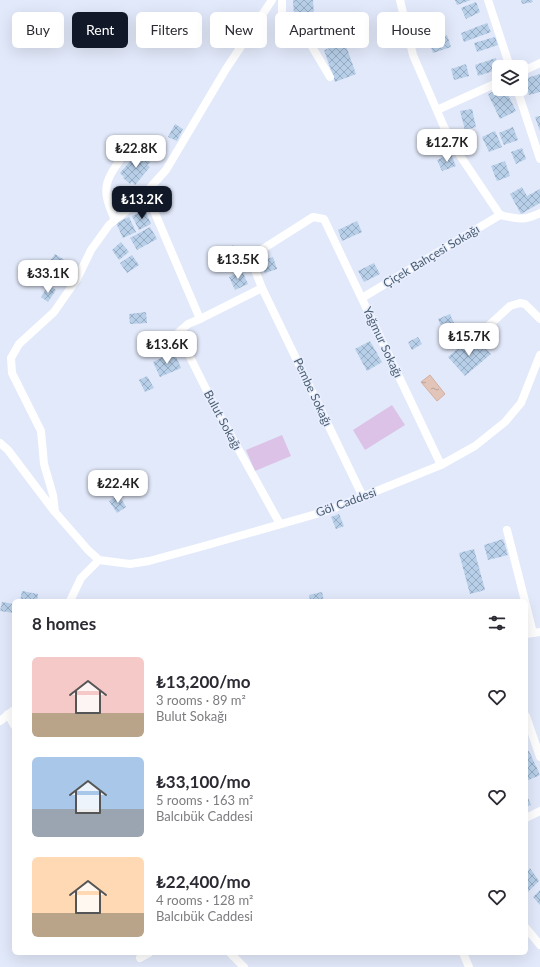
<!DOCTYPE html>
<html lang="en">
<head>
<meta charset="utf-8">
<style>
	body { margin:0; font-family:Lato,sans-serif; background:#f2f2f3; color:#2b2b33; height:100vh; display:flex; flex-direction:column; font-size:15px; white-space:nowrap }
	* { box-sizing:border-box; margin:0 }
	p { font-size:13px; color:#7c7c81 }
	.icon { flex:none; width:22px; height:22px; fill:none; stroke:currentColor; stroke-width:2; stroke-linecap:round; stroke-linejoin:round }
	.map { position:relative; flex:1; overflow:hidden }
	.drawer { position:absolute; left:12px; top:599px; width:516px; height:356px; display:flex; flex-direction:column; background:#fff; border-radius:6px; box-shadow:0 4px 16px #0002 }
	.drawer>* { flex:none }
	.guide { position:absolute; left:12px; top:12px; width:516px; height:36px; display:flex; gap:8px }
	.tools { position:absolute; left:492px; top:60px; display:grid; gap:8px }
	.tools a { display:grid; place-items:center; width:36px; height:36px; border-radius:6px; background:#fff; box-shadow:0 4px 16px #0002; font-size:20px }
	.price { position:absolute; translate:-50% -34px; padding:0 9px; border-radius:8px; background:#fff; color:#222; font-size:13px; line-height:26px; filter:drop-shadow(0 1px 2px #0008) }
	.price::after { content:''; position:absolute; left:50%; top:24px; width:12px; height:9px; margin-left:-6px; background:inherit; clip-path:polygon(0 0,100% 0,50% 100%) }
	.price.selected { background:#111827; color:#fff }
	ul { padding:0; list-style:none }
	li { display:flex; align-items:center; gap:12px; height:100px; padding:0 20px }
	li span { display:grid; place-items:center; flex:none; width:112px; height:80px; border-radius:6px; color:#555 }
	li>.icon { margin-inline-start:auto }
	span .icon { width:48px; height:48px; fill:#fffc; stroke-width:1 }
	li b { font-size:17px }
	h2 { display:flex; justify-content:space-between; align-items:center; height:48px; padding:0 20px; font-size:17px }
	.pill { padding:0 14px; border-radius:6px; background:#fff; box-shadow:0 4px 16px #0002; font-size:14px; line-height:36px }
	.pill.selected { background:#111827; color:#fff }
	.map>svg:first-child { display:block }
	.grass { fill:#dcc2e7 }
	.water { fill:url(#water-ripples); stroke:#d3ae9f }
	.building { fill:url(#building-cross-hatch) }
	.lines { fill:none; stroke-linecap:round; stroke-linejoin:round }
	.minor { stroke:#fff; stroke-width:8 }
	.labels { text-anchor:middle; dominant-baseline:central; stroke-width:3; stroke-linejoin:round; paint-order:stroke }
	.street-label { font-size:12px; fill:#4a5e70; stroke:#e8eefe }
</style>
</head>
<body>
<div class="map">
<svg width="540" height="967" viewBox="0 0 540 967">
	<defs>
		<pattern id="water-ripples" width="26" height="14" patternUnits="userSpaceOnUse"><rect width="26" height="14" fill="#e2c4b8"/><path d="M2 4q2-2 4 0t4 0M15 11q2-2 4 0t4 0" fill="none" stroke="#b9a29a"/></pattern>
		<pattern id="building-cross-hatch" width="8" height="8" patternUnits="userSpaceOnUse"><rect width="8" height="8" fill="#b7cfe9"/><path d="M0 0l8 8M0 8l8-8" fill="none" stroke="#97abc1"/></pattern>
	</defs>
	<rect width="100%" height="100%" fill="#e2e9fa"/>
	<g class="grass">
		<path d="M392 405 405 425 365 450 353 430Z"/>
		<path d="M282 435 291 456 255 471 246 450Z"/>
	</g>
	<path class="water" d="M430 375 445 394 437 401 421 382Z"/>
	<g class="building">
		<path d="M293 0H313L315 31 295 33Z"/>
		<path d="M455 0H471L457 5Z"/>
		<path d="M521 0H532L533 2 522 4Z"/>
		<path d="M476 2 480 12 466 19 461 8Z"/>
		<path d="M487 23 491 32 464 42 461 33Z"/>
		<path d="M447 35 451 47 433 53 429 41Z"/>
		<path d="M495 37 498 45 477 52 474 43Z"/>
		<path d="M345 43 356 74 335 82 324 50Z"/>
		<path d="M496 58 499 69 478 76 475 65Z"/>
		<path d="M466 64 469 76 454 80 451 69Z"/>
		<path d="M540 74V92L529 95 524 79Z"/>
		<path d="M499 89H505L516 111 500 119 488 94Z"/>
		<path d="M472 109 476 127 465 130 460 111Z"/>
		<path d="M540 116V131L535 117Z"/>
		<path d="M175 124 183 129 177 141 168 137Z"/>
		<path d="M513 127 518 140 504 145 499 133Z"/>
		<path d="M495 131 502 147 489 152 482 137Z"/>
		<path d="M522 148 526 159 516 164 511 152Z"/>
		<path d="M138 152 150 162 147 165 150 167 135 185 132 182 130 184 123 178 124 177 120 173Z"/>
		<path d="M451 154 456 166 442 171 437 160Z"/>
		<path d="M505 161 510 176 497 181 491 166Z"/>
		<path d="M522 187 527 196 540 189V203L521 214 510 194Z"/>
		<path d="M163 188 169 203 157 208 151 193Z"/>
		<path d="M145 210 151 224 139 230 132 216Z"/>
		<path d="M129 217 136 232 123 238 116 223Z"/>
		<path d="M357 221 362 232 342 241 338 230Z"/>
		<path d="M150 227 157 239 137 250 130 238Z"/>
		<path d="M121 242 129 252 119 260 112 250Z"/>
		<path d="M233 245 240 259 219 270 211 257Z"/>
		<path d="M55 254 74 266 65 281 45 268Z"/>
		<path d="M132 255 139 265 127 273 120 263Z"/>
		<path d="M273 257 277 269 265 273 261 261Z"/>
		<path d="M374 263 380 274 364 282 358 271Z"/>
		<path d="M242 271 248 284 235 290 229 277Z"/>
		<path d="M49 285 56 290 48 302 41 297Z"/>
		<path d="M146 312 147 323 130 324 129 314Z"/>
		<path d="M450 314 454 323 442 328 438 319Z"/>
		<path d="M418 337 422 344 412 350 408 342Z"/>
		<path d="M469 339 479 348 482 345 491 354 465 376 448 357Z"/>
		<path d="M370 341 382 362 367 371 355 349Z"/>
		<path d="M174 352 181 368 160 377 153 362Z"/>
		<path d="M147 376 154 388 145 392 139 380Z"/>
		<path d="M119 495 126 507 117 513 109 501Z"/>
		<path d="M339 514 344 526 336 529 331 517Z"/>
		<path d="M503 539 508 555 488 560 484 545Z"/>
		<path d="M474 549 485 590 470 594 459 553Z"/>
		<path d="M22 591 38 594 37 601H20Z"/>
		<path d="M322 592 324 601H310L309 595Z"/>
		<path d="M2 602 14 604V613L0 611Z"/>
		<path d="M529 751 540 775 526 781V752Z"/>
		<path d="M526 793 531 805 526 807Z"/>
		<path d="M530 868 539 881 526 894V874Z"/>
		<path d="M540 890V905L533 897Z"/>
	</g>
	<g class="lines">
		<g class="minor">
			<path d="M272 0 226 69 166 170 138 201 109 225 91 250 77 279 54 312 19 344 11 358 12 373 41 431 44 464 53 495 55 512 88 550 99 560 130 564 149 561 204 546 327 511 441 465 475 446 505 422 521 403 540 355"/>
			<path d="M282 0V32L308 40 330 77"/>
			<path d="M400 0 413 55 444 127 461 157 500 215C518 219 523 221 540 213"/>
			<path d="M488 0 510 67"/>
			<path d="M521 72 540 63"/>
			<path d="M517 89 540 159"/>
			<path d="M437 110 499 82"/>
			<path d="M146 192 200 319 188 324 178 333 214 405 280 524"/>
			<path d="M115 220C100 187 105 181 125 153"/>
			<path d="M362 298 500 215"/>
			<path d="M200 319 262 288"/>
			<path d="M474 343 484 330 510 306 520 303 525 304 540 319"/>
			<path d="M0 443 8 450 54 511"/>
			<path d="M363 497 262 288 250 257 313 217 324 219 441 465"/>
			<path d="M507 530 525 601"/>
			<path d="M70 601 81 578 99 560"/>
			<path d="M526 605 533 633"/>
			<path d="M526 634 540 632"/>
			<path d="M8 714 14 725"/>
			<path d="M526 716 540 757"/>
			<path d="M0 721 14 710"/>
			<path d="M526 818 540 811"/>
			<path d="M526 928 540 945"/>
			<path d="M230 953 244 967"/>
			<path d="M463 953 469 967"/>
			<path d="M140 958 149 953"/>
		</g>
	</g>
	<g class="labels">
		<g class="street-label">
			<text transform="translate(431 256) rotate(-31)">Çiçek Bahçesi Sokağı</text>
			<text transform="translate(383 342) rotate(65)">Yağmur Sokağı</text>
			<text transform="translate(313 392) rotate(65)">Pembe Sokağı</text>
			<text transform="translate(223 420) rotate(62)">Bulut Sokağı</text>
			<text transform="translate(346 502) rotate(-20)">Göl Caddesi</text>
		</g>
	</g>
</svg>
<div class="tools">
<a><svg class="icon" aria-label="layers" viewBox="0 0 24 24"><path d="M12 4l9 5-9 5-9-5zM3 14l9 5 9-5"/></svg></a>
</div>
<b class="price" style="left:447px;top:163px">₺12.7K</b>
<b class="price" style="left:136px;top:169px">₺22.8K</b>
<b class="price selected" style="left:142px;top:220px">₺13.2K</b>
<b class="price" style="left:238px;top:280px">₺13.5K</b>
<b class="price" style="left:48px;top:294px">₺33.1K</b>
<b class="price" style="left:469px;top:357px">₺15.7K</b>
<b class="price" style="left:167px;top:365px">₺13.6K</b>
<b class="price" style="left:118px;top:504px">₺22.4K</b>
<div class="guide">
<a class="pill">Buy</a>
<a class="pill selected">Rent</a>
<a class="pill">Filters</a>
<a class="pill">New</a>
<a class="pill">Apartment</a>
<a class="pill">House</a>
</div>
<section class="drawer">
<h2>8 homes<svg class="icon" aria-label="filters" viewBox="0 0 24 24"><path d="M4 7h16M4 17h16"/><circle cx="9" cy="7" r="2"/><circle cx="15" cy="17" r="2"/></svg></h2>
<ul>
<li><span style="background:linear-gradient(#f6c9c9 70%,#b9a48a 0)"><svg class="icon" aria-label="home" viewBox="0 0 24 24"><path d="M3 11l9-7 9 7M6 9v11h12V9"/></svg></span><div><b>₺13,200/mo</b><p>3 rooms · 89 m²</p><p>Bulut Sokağı</p></div><svg class="icon" aria-label="heart" viewBox="0 0 24 24"><path d="M12 20l-8-8c-3-5 5-10 8-4 3-6 11-1 8 4z"/></svg></li>
<li><span style="background:linear-gradient(#a9c7e8 65%,#9aa5b1 0)"><svg class="icon" aria-label="home" viewBox="0 0 24 24"><path d="M3 11l9-7 9 7M6 9v11h12V9"/></svg></span><div><b>₺33,100/mo</b><p>5 rooms · 163 m²</p><p>Balcıbük Caddesi</p></div><svg class="icon" aria-label="heart" viewBox="0 0 24 24"><path d="M12 20l-8-8c-3-5 5-10 8-4 3-6 11-1 8 4z"/></svg></li>
<li><span style="background:linear-gradient(#ffd9b3 70%,#b9a48a 0)"><svg class="icon" aria-label="home" viewBox="0 0 24 24"><path d="M3 11l9-7 9 7M6 9v11h12V9"/></svg></span><div><b>₺22,400/mo</b><p>4 rooms · 128 m²</p><p>Balcıbük Caddesi</p></div><svg class="icon" aria-label="heart" viewBox="0 0 24 24"><path d="M12 20l-8-8c-3-5 5-10 8-4 3-6 11-1 8 4z"/></svg></li>
</ul>
</section>
</div>
</body>
</html>
